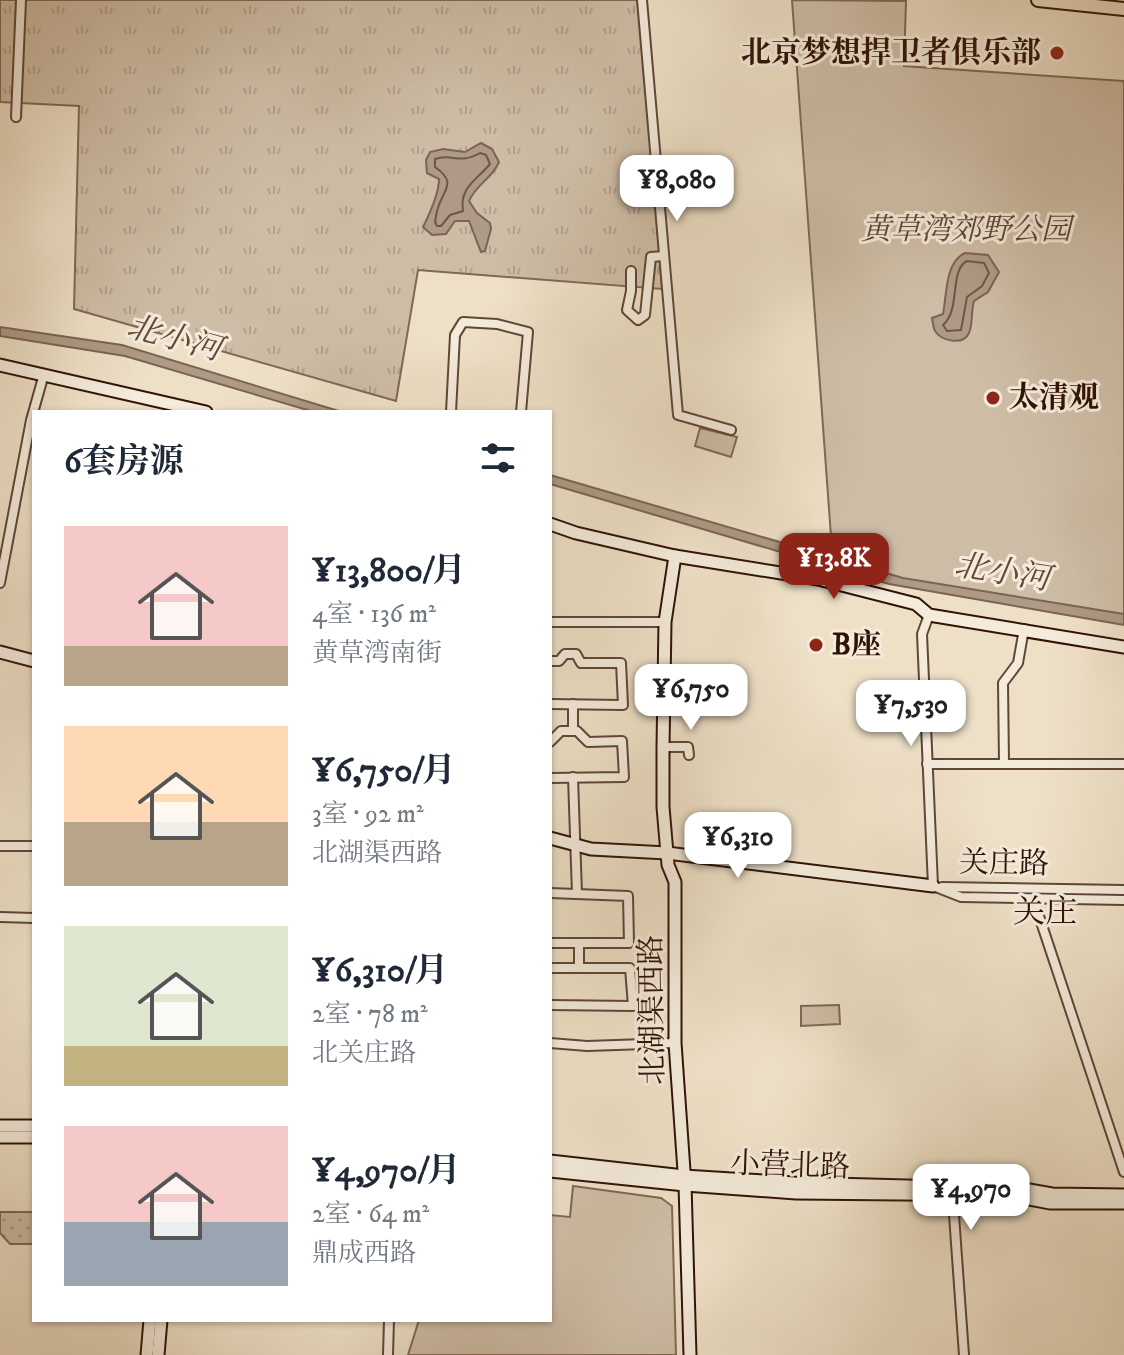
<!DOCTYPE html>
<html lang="zh">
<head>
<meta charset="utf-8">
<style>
	body { margin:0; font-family:"IM FELL DW Pica","Noto Serif SC",serif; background:#f6f6f7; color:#1f2937; height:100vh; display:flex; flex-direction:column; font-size:30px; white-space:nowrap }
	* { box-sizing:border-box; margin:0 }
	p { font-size:26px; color:#747a83 }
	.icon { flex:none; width:44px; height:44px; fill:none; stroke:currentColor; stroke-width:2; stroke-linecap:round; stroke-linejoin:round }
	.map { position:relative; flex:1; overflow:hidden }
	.drawer { position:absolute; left:32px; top:410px; width:520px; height:912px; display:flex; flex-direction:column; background:#fff; border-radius:0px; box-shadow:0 2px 6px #0004 }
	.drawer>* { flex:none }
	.price { position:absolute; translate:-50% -68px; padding:0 18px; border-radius:16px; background:#fff; color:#222; font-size:26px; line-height:52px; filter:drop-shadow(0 2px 4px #0008) }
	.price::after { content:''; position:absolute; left:50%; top:48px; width:24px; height:18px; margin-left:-12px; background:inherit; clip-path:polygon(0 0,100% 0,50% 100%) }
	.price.active { background:#8f2418; color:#fff }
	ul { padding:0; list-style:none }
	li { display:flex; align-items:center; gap:24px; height:200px; padding:0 32px }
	li span { display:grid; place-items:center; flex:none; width:224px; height:160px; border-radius:0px; color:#555 }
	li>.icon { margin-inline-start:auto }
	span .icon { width:96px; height:96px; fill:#fffc; stroke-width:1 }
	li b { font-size:34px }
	h2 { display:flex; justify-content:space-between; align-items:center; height:96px; padding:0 32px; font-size:34px }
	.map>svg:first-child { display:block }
	.grass { fill:url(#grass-tufts); stroke:#806856; stroke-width:2 }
	.park { fill:#cebda6; stroke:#806856; stroke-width:2 }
	.garden { fill:url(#garden-dots); stroke:#806856; stroke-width:2 }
	.water { fill:#ae9a86; stroke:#7c6453; stroke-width:2 }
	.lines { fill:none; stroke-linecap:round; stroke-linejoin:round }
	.shore { stroke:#705646; stroke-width:2 }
	.street-casing { stroke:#604637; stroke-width:12 }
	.secondary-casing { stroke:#311207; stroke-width:15 }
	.primary-casing { stroke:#311207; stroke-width:16 }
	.street { stroke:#f4ebdb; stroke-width:8 }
	.secondary { stroke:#f4ebdb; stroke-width:11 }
	.primary { stroke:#eee0c7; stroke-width:12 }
	.poi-dot { fill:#8f2418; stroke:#f4ebdb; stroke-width:3 }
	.labels { text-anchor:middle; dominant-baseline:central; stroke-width:6; stroke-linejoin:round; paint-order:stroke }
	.poi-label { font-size:30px; font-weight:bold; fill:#311207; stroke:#f4ebdb; text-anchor:start }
	.park-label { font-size:30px; font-style:italic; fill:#604537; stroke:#f4ebdb }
	.street-label { font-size:30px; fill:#311207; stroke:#f4ebdb }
	.water-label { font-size:32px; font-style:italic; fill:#63483a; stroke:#f4ebdb }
	.neighbourhood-label { font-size:32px; fill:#311207; stroke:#f4ebdb }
</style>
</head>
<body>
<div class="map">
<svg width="1124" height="1355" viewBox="0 0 1124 1355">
	<defs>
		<pattern id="grass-tufts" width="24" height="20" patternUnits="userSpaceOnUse" patternTransform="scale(2)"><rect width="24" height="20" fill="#cebda6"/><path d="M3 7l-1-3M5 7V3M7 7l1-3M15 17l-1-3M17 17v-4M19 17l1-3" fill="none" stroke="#b1a18d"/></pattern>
		<pattern id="garden-dots" width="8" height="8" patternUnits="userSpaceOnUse" patternTransform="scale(2)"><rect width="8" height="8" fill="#cebda6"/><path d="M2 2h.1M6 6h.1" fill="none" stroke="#b1a18d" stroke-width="1.8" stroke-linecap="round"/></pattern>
	</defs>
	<rect width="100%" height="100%" fill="#eee0c7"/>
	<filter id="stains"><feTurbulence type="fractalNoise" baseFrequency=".0025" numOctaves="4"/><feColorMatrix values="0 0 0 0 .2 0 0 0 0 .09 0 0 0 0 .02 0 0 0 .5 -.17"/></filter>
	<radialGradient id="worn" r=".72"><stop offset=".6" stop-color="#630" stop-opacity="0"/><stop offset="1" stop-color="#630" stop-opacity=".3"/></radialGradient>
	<path class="grass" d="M0 0H639L662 289 418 270 396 401 74 309 79 106 0 102Z"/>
	<g class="park">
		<path d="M792 0 906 1 904 66 1124 81V616L881 579 833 564Z"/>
		<path d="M700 428 737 437 731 457 695 446Z"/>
		<path d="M839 1005 840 1024 801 1026V1006Z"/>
		<path d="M573 1186 661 1198 672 1206 676 1355H408L419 1320H550V1215L570 1217Z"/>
	</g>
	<path class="garden" d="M0 1212H34V1244H10L0 1233Z"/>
	<g class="water">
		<path d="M481 143 492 149 499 162C492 179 477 183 469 201L477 213 490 223 491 229 485 251 481 252 469 221H455L446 234 432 235 423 227C429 215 439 192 439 179L427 173 426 160 430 152 443 149 465 152Z"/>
		<path d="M965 253 988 255 999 272 988 292 974 301C971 311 973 324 969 333 963 346 941 341 935 331 933 327 933 323 932 318L943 314C947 294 945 262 965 253Z"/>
		<path d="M0 327 122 345 342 412H314L125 356 0 336Z"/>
		<path d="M550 475 903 578 1124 614V625L889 584 550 484Z"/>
	</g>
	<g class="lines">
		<g class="shore">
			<path d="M480 153 486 155 490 164C477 180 459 187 463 211L450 215 441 226H437L435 222C436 218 436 213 438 208 443 190 458 183 435 167V159C452 153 459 165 480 153Z"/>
			<path d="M967 261 984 263 989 273 982 286 967 297 961 330 947 331 943 325C961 310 949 270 967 261Z"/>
		</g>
		<defs>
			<g id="street">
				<path d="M642 0 678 415 731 430"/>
				<path d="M16 117 21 0"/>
				<path d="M631 271V291L627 310 638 320 645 315 651 257 664 256"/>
				<path d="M451 412 455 335 463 322 497 324 528 332 521 412"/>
				<path d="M0 583 31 420 44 374"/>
				<path d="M929 615 922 634 933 886"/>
				<path d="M550 622H665"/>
				<path d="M550 661H559L565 654H576L581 663H621L623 705 550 704"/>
				<path d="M573 731V704"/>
				<path d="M550 742 561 731H577L588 742 622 741 624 777 550 778"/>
				<path d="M663 747H688L689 755"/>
				<path d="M1004 763 1003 683 1018 663 1024 629"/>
				<path d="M927 764H1124"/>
				<path d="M573 777 577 894"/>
				<path d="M0 846H34"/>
				<path d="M933 886 961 897 1124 900"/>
				<path d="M942 887 1124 890"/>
				<path d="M550 893 628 896 629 943H550"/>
				<path d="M1033 898 1124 1172"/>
				<path d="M0 917 34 918"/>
				<path d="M579 943V968"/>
				<path d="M550 968H630L633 1006 550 1005"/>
				<path d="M550 1043 587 1046 675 1043"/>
				<path d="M952 1187 964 1355"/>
				<path d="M388 1355 389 1320"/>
			</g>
			<g id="secondary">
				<path d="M0 365 206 412"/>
				<path d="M550 524 576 533 675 556 818 579 916 604 929 615 1124 647"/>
				<path d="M675 556 665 622 663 747V807L668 865 675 882V1043L685 1185 690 1355"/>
				<path d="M0 652 34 661"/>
				<path d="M550 838 591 849 667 853 933 886"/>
				<path d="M0 1126H34"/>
				<path d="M0 1137H34"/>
				<path d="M550 1161 684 1176 795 1183 944 1187"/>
				<path d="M550 1171 685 1185 796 1193 1008 1195 1050 1203H1124"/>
				<path d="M966 1187H1013L1052 1194 1124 1195"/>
				<path d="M147 1355 150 1320"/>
				<path d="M158 1355 161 1320"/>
			</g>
			<path id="primary" d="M1038 0 1124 9"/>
		</defs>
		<use href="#street" class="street-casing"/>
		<use href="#secondary" class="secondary-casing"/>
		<use href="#primary" class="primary-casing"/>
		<use href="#street" class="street"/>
		<use href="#secondary" class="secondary"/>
		<use href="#primary" class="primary"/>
	</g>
	<g class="poi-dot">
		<circle cx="1057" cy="53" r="8"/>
		<circle cx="993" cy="398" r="8"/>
		<circle cx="816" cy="645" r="8"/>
	</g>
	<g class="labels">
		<g class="poi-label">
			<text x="1041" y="53" text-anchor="end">北京梦想捍卫者俱乐部</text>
			<text x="1009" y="398">太清观</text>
			<text x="832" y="645">B座</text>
		</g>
		<g class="park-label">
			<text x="966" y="230">黄草湾郊野公园</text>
		</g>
		<g class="street-label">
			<text transform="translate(1004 864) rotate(1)">关庄路</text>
			<text transform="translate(653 1010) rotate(-91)">北湖渠西路</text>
			<text transform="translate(790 1166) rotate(2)">小营北路</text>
		</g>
		<g class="water-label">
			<text transform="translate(174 339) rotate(15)">北小河</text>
			<text transform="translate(1002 573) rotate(9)">北小河</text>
		</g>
		<g class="neighbourhood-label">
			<text x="1045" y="913">关庄</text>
		</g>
	</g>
	<rect width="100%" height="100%" filter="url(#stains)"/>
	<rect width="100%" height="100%" fill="url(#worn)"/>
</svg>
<b class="price" style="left:677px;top:223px">¥8,080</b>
<b class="price active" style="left:834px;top:601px">¥13.8K</b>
<b class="price" style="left:691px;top:732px">¥6,750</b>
<b class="price" style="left:911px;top:748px">¥7,530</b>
<b class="price" style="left:738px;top:880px">¥6,310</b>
<b class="price" style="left:971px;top:1232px">¥4,970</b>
<section class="drawer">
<h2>6套房源<svg class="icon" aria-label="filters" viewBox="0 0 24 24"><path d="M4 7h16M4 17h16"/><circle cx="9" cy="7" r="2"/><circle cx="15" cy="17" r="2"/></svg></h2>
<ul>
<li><span style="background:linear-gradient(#f6c9c9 75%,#b9a48a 0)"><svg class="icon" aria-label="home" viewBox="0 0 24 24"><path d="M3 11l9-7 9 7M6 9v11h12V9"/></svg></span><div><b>¥13,800/月</b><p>4室 · 136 m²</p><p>黄草湾南街</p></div></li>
<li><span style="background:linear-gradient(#ffd9b3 60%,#b9a48a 0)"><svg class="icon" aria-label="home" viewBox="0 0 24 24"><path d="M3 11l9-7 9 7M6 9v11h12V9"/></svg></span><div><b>¥6,750/月</b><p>3室 · 92 m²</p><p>北湖渠西路</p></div></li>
<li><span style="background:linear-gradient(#dfe7d0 75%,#c2b280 0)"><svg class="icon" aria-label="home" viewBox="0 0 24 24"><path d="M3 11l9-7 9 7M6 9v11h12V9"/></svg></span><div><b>¥6,310/月</b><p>2室 · 78 m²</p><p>北关庄路</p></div></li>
<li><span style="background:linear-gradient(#f6c9c9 60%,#9aa5b1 0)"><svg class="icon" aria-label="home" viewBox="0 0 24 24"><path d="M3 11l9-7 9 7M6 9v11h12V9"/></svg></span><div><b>¥4,970/月</b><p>2室 · 64 m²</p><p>鼎成西路</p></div></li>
</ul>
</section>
</div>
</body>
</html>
